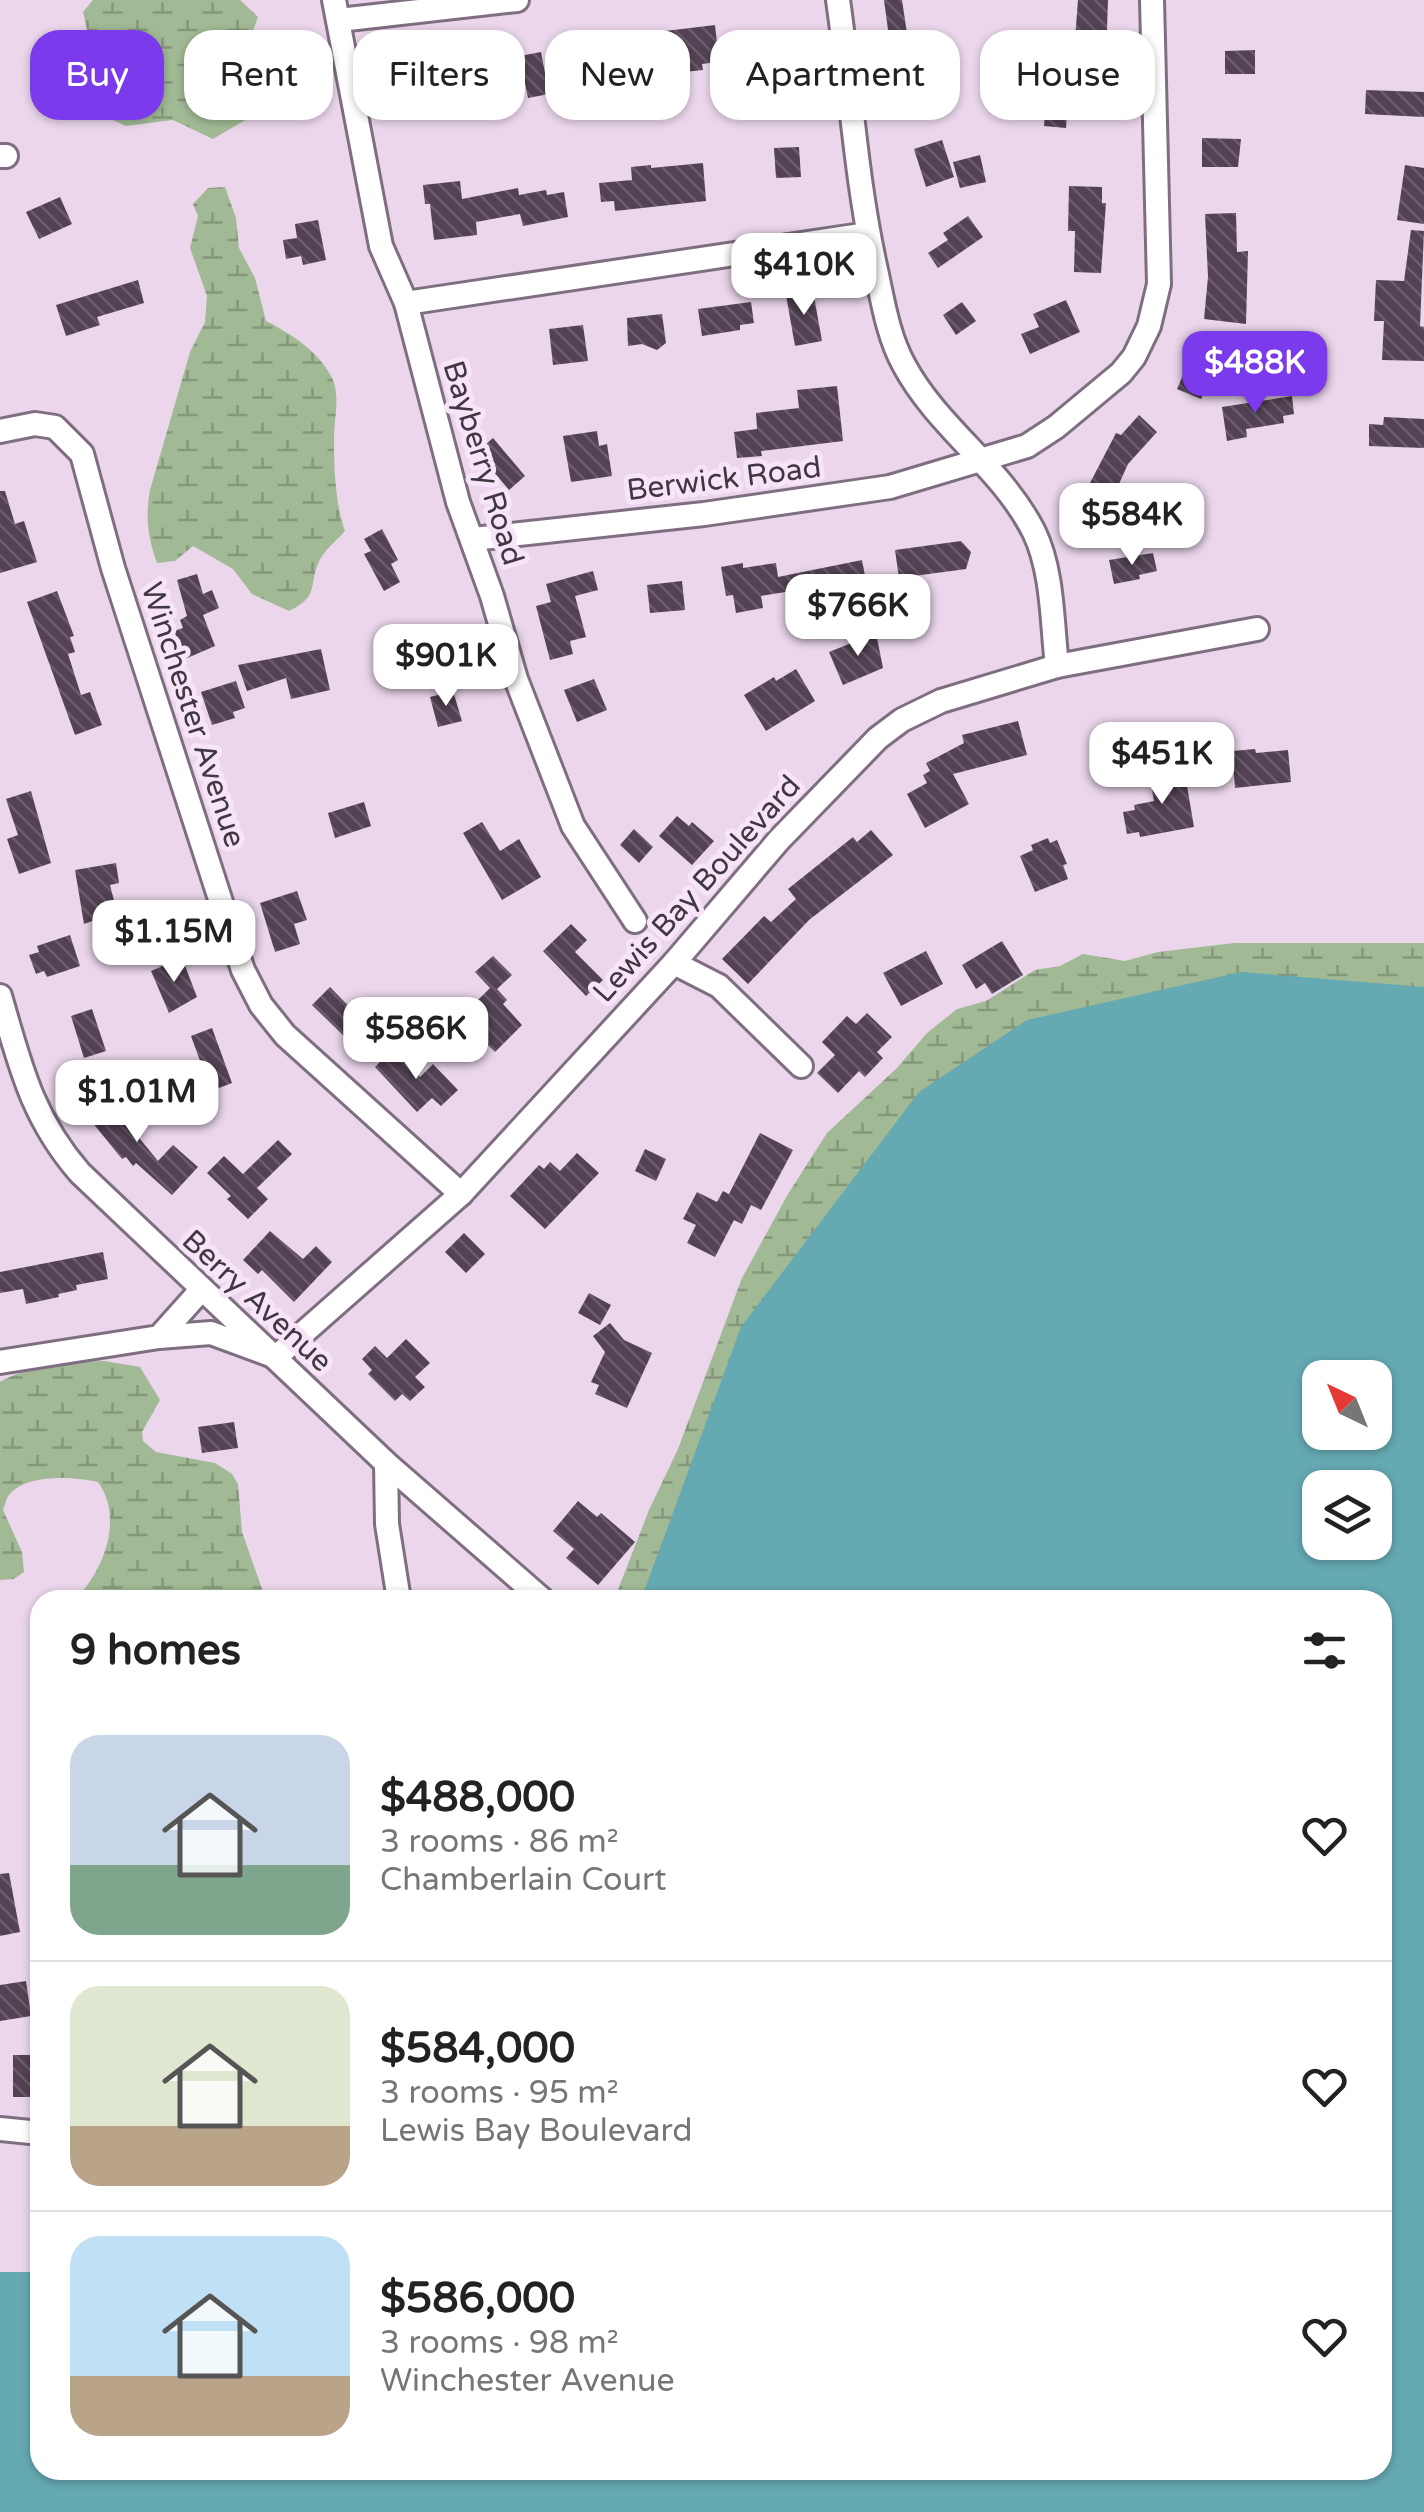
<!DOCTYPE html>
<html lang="en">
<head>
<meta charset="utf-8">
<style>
	body { margin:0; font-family:"Varela Round",sans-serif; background:#f6f6f6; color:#222; height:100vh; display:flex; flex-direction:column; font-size:38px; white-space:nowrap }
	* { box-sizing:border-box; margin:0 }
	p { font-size:32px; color:#767676 }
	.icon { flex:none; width:55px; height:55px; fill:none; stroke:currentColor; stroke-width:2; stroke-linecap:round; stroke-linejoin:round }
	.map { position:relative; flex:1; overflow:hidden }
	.details { position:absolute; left:30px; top:1590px; width:1362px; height:890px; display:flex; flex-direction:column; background:#fff; border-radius:30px; box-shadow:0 2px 8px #0004 }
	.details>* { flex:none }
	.top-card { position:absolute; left:30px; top:30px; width:1365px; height:90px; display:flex; gap:20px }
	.needle { width:65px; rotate:317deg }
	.controls { position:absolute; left:1302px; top:1360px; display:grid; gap:20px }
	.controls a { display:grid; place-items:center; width:90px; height:90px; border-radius:20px; background:#fff; box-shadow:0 2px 8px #0004; font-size:50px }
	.price { position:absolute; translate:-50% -85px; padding:0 22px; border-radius:20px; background:#fff; color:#222; font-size:32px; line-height:65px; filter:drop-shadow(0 2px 5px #0008) }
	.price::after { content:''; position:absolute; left:50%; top:60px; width:30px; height:22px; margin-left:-15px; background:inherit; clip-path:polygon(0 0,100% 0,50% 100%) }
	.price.selected { background:#7c3aed; color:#fff }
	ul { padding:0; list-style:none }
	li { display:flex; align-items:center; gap:30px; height:250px; padding:0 40px }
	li+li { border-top:2px solid #e0e0e0 }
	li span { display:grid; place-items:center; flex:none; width:280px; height:200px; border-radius:30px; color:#555 }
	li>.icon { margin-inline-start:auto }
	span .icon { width:120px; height:120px; fill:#fffc; stroke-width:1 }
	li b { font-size:42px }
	h2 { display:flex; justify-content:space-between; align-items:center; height:120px; padding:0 40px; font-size:42px }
	.tag { padding:0 35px; border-radius:30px; background:#fff; box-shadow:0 2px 8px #0004; font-size:35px; line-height:90px }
	.tag.selected { background:#7c3aed; color:#fff }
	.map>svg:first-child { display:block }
	.wetland { fill:url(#wetland-marsh) }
	.water { fill:#65a9b2; fill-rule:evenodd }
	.building { fill:url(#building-back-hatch) }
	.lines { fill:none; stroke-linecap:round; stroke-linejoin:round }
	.minor-casing { stroke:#7f6e81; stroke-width:28 }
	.minor { stroke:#fff; stroke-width:22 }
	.labels { text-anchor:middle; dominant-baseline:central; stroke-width:10; stroke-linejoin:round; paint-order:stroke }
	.street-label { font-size:30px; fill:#403841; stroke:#f8e4f9 }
</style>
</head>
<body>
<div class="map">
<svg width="1424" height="2512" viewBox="0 0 1424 2512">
	<defs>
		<pattern id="wetland-marsh" width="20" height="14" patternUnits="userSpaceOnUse" patternTransform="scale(2.5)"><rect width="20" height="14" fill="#a1ba95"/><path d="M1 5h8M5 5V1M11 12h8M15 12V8" fill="none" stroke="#85987b"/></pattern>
		<pattern id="building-back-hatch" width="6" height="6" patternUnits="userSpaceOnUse" patternTransform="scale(2.5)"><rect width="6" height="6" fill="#534254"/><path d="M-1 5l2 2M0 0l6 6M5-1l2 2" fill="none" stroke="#6a5c6b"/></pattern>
	</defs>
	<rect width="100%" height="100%" fill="#ebd6ec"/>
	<g class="wetland">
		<path d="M93 0H240L258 17 249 42C258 63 279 67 300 73L315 100 287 114 247 119 213 139 173 120 126 126 104 116 87 100 82 88 91 48 83 12Z"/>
		<path d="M225 187 236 218 239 248 255 278 266 321C290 333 318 351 331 376 341 394 334 418 334 438 334 468 335 503 345 531 338 539 328 547 322 556 306 582 323 595 289 611L252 594 233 569 193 546 175 561 157 563C148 538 145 517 150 490L190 352 205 322 207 296 190 248 198 216 193 204 208 188Z"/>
		<path d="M1234 943H1424V1030L661 1600H614L649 1510 678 1449 742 1278 788 1194 827 1133 897 1068 927 1033 957 1009 986 1001 1035 970 1060 966 1083 954 1125 961 1158 952Z"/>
		<path d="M104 1361 140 1367 160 1400 142 1432 143 1441 156 1452 215 1463 232 1474 238 1484 242 1532 266 1600H75C104 1570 124 1519 98 1482 75 1477 27 1473 9 1495 6 1499 5 1505 3 1510L22 1552 24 1572 14 1579 0 1580V1382C32 1364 68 1363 104 1361Z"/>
	</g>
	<path class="water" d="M1241 972 1424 987V2512H0V2272H40V2470H1382V1600H641L741 1327 919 1092 1027 1020ZM1320 1378H1375V1432H1320ZM1320 1488H1375V1542H1320Z"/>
	<g class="building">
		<path d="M884 0H902L910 53 923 51 929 93 897 97Z"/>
		<path d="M1078 0H1108L1105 86 1077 84 1076 104 1068 103 1066 128 1044 126 1048 76 1072 78Z"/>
		<path d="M715 25 717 43 770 35 773 55 702 64 703 70 684 72 683 65H679L677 54 668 56 665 31Z"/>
		<path d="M599 39 625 45 618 80 592 75 594 68 569 62 573 44 597 49Z"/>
		<path d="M1255 50V74H1225V51Z"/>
		<path d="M541 52 549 94 528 98 524 78 503 83 499 60Z"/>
		<path d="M428 62 458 81 436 114 407 95Z"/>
		<path d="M1366 90 1424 92V117L1365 114Z"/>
		<path d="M1202 138 1241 139 1238 167H1202Z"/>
		<path d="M942 140 954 177 926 187 914 149Z"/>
		<path d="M799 147 801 177 776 178 774 148Z"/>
		<path d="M980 155 986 182 960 188 953 162Z"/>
		<path d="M703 163 706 201 615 211 614 201 601 202 599 183 632 180 631 167 651 165V168Z"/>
		<path d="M1405 165 1424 168V224L1397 220Z"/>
		<path d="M460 181 462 199 518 188 519 195 546 190 547 195 564 192 568 217 523 226 520 214 476 222 477 235 434 240 430 204H425L423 185Z"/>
		<path d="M1069 186 1102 187V203H1106L1101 273 1074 272 1075 231H1068Z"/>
		<path d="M60 197 72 224 39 239 26 212Z"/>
		<path d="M1236 213 1237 252 1248 251 1246 324 1204 319 1208 277 1205 214Z"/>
		<path d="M968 216 983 237 938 268 928 253 948 240 943 233Z"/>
		<path d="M318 220 326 260 303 265 301 256 286 259 283 240 297 238 295 224Z"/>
		<path d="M1411 230 1424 231 1420 326 1424 327V361L1382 360 1384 321H1374L1376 280 1404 281Z"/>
		<path d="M138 280 144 303 97 317 100 325 66 336 56 305Z"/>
		<path d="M813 291 822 341 795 346 786 295Z"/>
		<path d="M1066 300 1080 332 1030 354 1021 334 1039 327 1033 314Z"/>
		<path d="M751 302 754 323 740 325V330L702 336 698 309Z"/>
		<path d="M962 302 976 321 956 335 943 315Z"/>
		<path d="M662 314 666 343 657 350 642 344 628 346 627 318Z"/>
		<path d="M583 325 588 361 553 365 549 329Z"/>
		<path d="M1188 364 1212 374 1201 399 1177 389Z"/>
		<path d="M837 386 843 441 761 451 762 456 737 458 734 432 757 429 756 413 799 408 797 390Z"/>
		<path d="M1292 396 1294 414 1283 416 1284 423 1246 429 1247 437 1227 441 1222 407Z"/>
		<path d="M1139 415 1157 432 1128 464 1114 495 1090 483 1116 433 1121 435Z"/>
		<path d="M1384 417 1424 419V448L1369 446V424L1383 425Z"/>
		<path d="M597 431 599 446 607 444 612 476 571 482 563 436Z"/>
		<path d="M493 438 525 476 509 490 477 452Z"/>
		<path d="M0 491H5L15 524 24 521 37 562 0 573Z"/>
		<path d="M382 529 398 560 391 564 400 582 384 591 364 554 371 551 364 539Z"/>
		<path d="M961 541 971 552 966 569 899 578 895 550Z"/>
		<path d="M1153 553 1157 571 1139 575 1140 579 1114 584 1109 560Z"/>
		<path d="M862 560 867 586 851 589 853 598 808 607 804 589 761 596 763 608 736 613 733 595 726 596 721 567 743 563V568L776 563 778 577Z"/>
		<path d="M593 571 598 590 575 596 586 637 570 641 573 654 550 660 536 606 551 602 546 584Z"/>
		<path d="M197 574 203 594 212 590 219 608 203 615 215 646 185 659 174 631 183 628 180 620 187 616 177 580Z"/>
		<path d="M682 581 685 610 650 613 647 585Z"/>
		<path d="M57 591 74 636 70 637 75 652 68 654 81 695 90 692 102 725 75 735 27 602Z"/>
		<path d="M876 633 883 668 843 685 829 652Z"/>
		<path d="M321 649 330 690 291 699 286 678 247 691 238 665Z"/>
		<path d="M796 669 815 701 766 731 744 695 774 677 776 681Z"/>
		<path d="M594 679 607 710 577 722 564 690Z"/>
		<path d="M236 681 245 708 233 712 235 718 212 725 201 692Z"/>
		<path d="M453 691 462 721 438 727 430 697Z"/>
		<path d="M1018 721 1027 755 953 774 969 804 925 828 907 794 927 783 923 775 930 771 926 763 964 743 962 735Z"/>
		<path d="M1255 749 1256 753 1288 750 1291 782 1235 788 1232 751Z"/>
		<path d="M1170 764 1173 782 1186 780 1194 827 1140 837 1139 832 1127 834 1123 812 1135 810 1134 805 1154 801 1148 769Z"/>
		<path d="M31 791 51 863 19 874 7 839 18 835 6 799Z"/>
		<path d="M364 802 371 826 335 838 328 813Z"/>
		<path d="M677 816 689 826 692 822 714 841 692 865 659 836Z"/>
		<path d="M482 822 500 851 519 839 541 877 502 900 463 833Z"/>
		<path d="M634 829 653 847 639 863 620 845Z"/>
		<path d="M871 830 893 855 809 920 748 984 722 959 764 916 771 922 796 899 788 889 853 837 857 842Z"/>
		<path d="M1048 838 1050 843 1057 840 1067 864 1063 865 1068 879 1035 892 1020 856 1033 850 1031 845Z"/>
		<path d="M116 863 119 883 110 885 117 912 84 924 75 870Z"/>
		<path d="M297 891 307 920 294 924 300 944 275 952 260 903Z"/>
		<path d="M571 924 587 940 575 952 603 980 586 996 543 951Z"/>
		<path d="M70 935 80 966 47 977 44 971 36 974 29 955 39 952 37 946Z"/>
		<path d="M1002 941 1023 975 992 994 985 983 976 989 962 965Z"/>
		<path d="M926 951 943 984 901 1006 883 973Z"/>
		<path d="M493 956 512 975 497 989 507 1000 503 1004 522 1025 495 1052 478 1035 484 1029 467 1011 490 988 475 972Z"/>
		<path d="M182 958 197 997 169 1013 151 971Z"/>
		<path d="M330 987 364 1022 347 1039 312 1005Z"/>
		<path d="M92 1009 106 1051 84 1058 71 1016Z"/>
		<path d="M867 1013 892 1037 877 1052 883 1058 865 1077 859 1071 838 1093 817 1073 835 1055 822 1042 847 1016 856 1024Z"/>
		<path d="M212 1028 232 1083 211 1091 191 1036Z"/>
		<path d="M393 1049 420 1077 433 1064 458 1090 441 1106 432 1098 417 1112 375 1067Z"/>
		<path d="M100 1090 158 1161 173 1145 198 1167 172 1195 136 1163 133 1166 126 1157 122 1159 79 1106Z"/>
		<path d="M760 1133 793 1150 761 1210 751 1205 742 1224 734 1220 715 1257 687 1243 696 1225 683 1219 697 1192 717 1202 723 1191 729 1194Z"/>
		<path d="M278 1140 292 1154 257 1188 268 1199 248 1219 227 1199 231 1196 207 1173 224 1156 243 1174Z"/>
		<path d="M645 1149 666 1159 656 1181 635 1171Z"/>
		<path d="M577 1153 599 1173 545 1229 510 1196 539 1165 544 1169 550 1162 560 1171Z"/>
		<path d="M270 1231 303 1259 316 1246 332 1262 294 1302 262 1270 258 1274 243 1260Z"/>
		<path d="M464 1233 485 1254 466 1273 445 1252Z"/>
		<path d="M103 1252 108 1279 76 1285 77 1290 58 1294 59 1297 26 1304 23 1289 0 1293V1272Z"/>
		<path d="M589 1293 611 1305 600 1325 578 1313Z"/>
		<path d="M610 1323 624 1340 652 1353 627 1408 595 1394 599 1385 591 1382 605 1352 593 1336Z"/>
		<path d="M406 1339 430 1363 415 1377 425 1387 410 1401 402 1394 395 1401 368 1374 372 1370 362 1359 375 1346 387 1358Z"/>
		<path d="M234 1422 238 1448 202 1453 198 1427Z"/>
		<path d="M578 1501 597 1517 601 1513 635 1542 598 1585 566 1558 574 1549 553 1531Z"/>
		<path d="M9 1873 20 1932 0 1936V1874Z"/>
		<path d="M26 1981 31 2016 0 2021V1985Z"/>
		<rect x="13" y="2055" width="27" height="42"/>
	</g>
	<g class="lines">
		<defs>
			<g id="minor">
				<path d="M334 0 381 246 406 303 458 502 492 596 516 679 573 826 635 921"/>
				<path d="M838 0C851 90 856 181 876 270 883 302 888 336 904 365 937 427 1002 468 1034 532 1053 571 1052 623 1057 666"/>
				<path d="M339 20 517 0"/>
				<path d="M0 156H6"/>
				<path d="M406 303 868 234"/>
				<path d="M0 431 35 424 55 427 82 454 113 568 243 970 261 1005 285 1035 461 1194"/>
				<path d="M473 539 704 514 890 487 1027 446 1056 427 1121 373 1134 357 1149 326 1159 284 1152 0"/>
				<path d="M674 963 719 986 801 1066"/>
				<path d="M0 996C20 1065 32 1118 80 1173L386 1463 543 1600"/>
				<path d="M159 1337 211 1333 276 1357 461 1194 674 963 779 840 878 738 902 720 941 701 1057 666 1257 629"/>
				<path d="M0 1362 159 1337 201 1290"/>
				<path d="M386 1463 387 1524 399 1600"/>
				<path d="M0 2129 40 2133"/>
			</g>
		</defs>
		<use href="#minor" class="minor-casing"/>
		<use href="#minor" class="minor"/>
	</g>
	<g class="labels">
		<g class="street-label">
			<text transform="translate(483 463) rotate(73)">Bayberry Road</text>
			<text transform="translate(724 479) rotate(-7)">Berwick Road</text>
			<text transform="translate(193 715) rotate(72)">Winchester Avenue</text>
			<text transform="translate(697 889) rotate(-48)">Lewis Bay Boulevard</text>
			<text transform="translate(257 1301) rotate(43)">Berry Avenue</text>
		</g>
	</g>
</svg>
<div class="controls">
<a><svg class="needle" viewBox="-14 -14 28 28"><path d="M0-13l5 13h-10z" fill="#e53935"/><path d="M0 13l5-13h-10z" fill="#767676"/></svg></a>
<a><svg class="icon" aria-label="layers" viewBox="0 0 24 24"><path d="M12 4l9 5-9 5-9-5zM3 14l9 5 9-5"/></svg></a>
</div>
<b class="price" style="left:804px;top:318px">$410K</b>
<b class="price selected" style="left:1255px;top:416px">$488K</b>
<b class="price" style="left:1132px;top:568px">$584K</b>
<b class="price" style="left:858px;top:659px">$766K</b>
<b class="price" style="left:446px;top:709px">$901K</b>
<b class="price" style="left:1162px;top:807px">$451K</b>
<b class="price" style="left:174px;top:985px">$1.15M</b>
<b class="price" style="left:416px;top:1082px">$586K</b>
<b class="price" style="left:137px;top:1145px">$1.01M</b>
<div class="top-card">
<a class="tag selected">Buy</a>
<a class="tag">Rent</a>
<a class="tag">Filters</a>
<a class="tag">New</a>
<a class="tag">Apartment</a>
<a class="tag">House</a>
</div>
<section class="details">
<h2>9 homes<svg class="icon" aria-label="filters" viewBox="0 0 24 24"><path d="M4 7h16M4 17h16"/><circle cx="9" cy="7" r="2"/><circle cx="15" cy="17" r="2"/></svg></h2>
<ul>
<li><span style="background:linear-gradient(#c9d6e8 65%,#7fa58c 0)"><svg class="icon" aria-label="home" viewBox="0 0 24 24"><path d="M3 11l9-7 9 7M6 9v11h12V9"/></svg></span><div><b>$488,000</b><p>3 rooms · 86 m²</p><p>Chamberlain Court</p></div><svg class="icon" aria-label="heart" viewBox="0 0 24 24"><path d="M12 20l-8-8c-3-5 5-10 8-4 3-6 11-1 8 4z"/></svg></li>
<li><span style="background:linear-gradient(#dfe7d0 70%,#b9a48a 0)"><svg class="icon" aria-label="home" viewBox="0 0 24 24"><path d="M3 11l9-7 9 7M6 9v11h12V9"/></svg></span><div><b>$584,000</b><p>3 rooms · 95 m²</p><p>Lewis Bay Boulevard</p></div><svg class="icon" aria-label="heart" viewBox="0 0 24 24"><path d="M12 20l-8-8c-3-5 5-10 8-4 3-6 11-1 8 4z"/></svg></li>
<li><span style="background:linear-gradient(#bfe0f5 70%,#b9a48a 0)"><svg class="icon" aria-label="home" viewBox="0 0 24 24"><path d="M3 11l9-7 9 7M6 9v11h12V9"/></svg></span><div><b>$586,000</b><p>3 rooms · 98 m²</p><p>Winchester Avenue</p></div><svg class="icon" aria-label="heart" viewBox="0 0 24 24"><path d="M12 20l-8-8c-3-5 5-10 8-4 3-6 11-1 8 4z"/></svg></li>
</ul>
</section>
</div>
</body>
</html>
